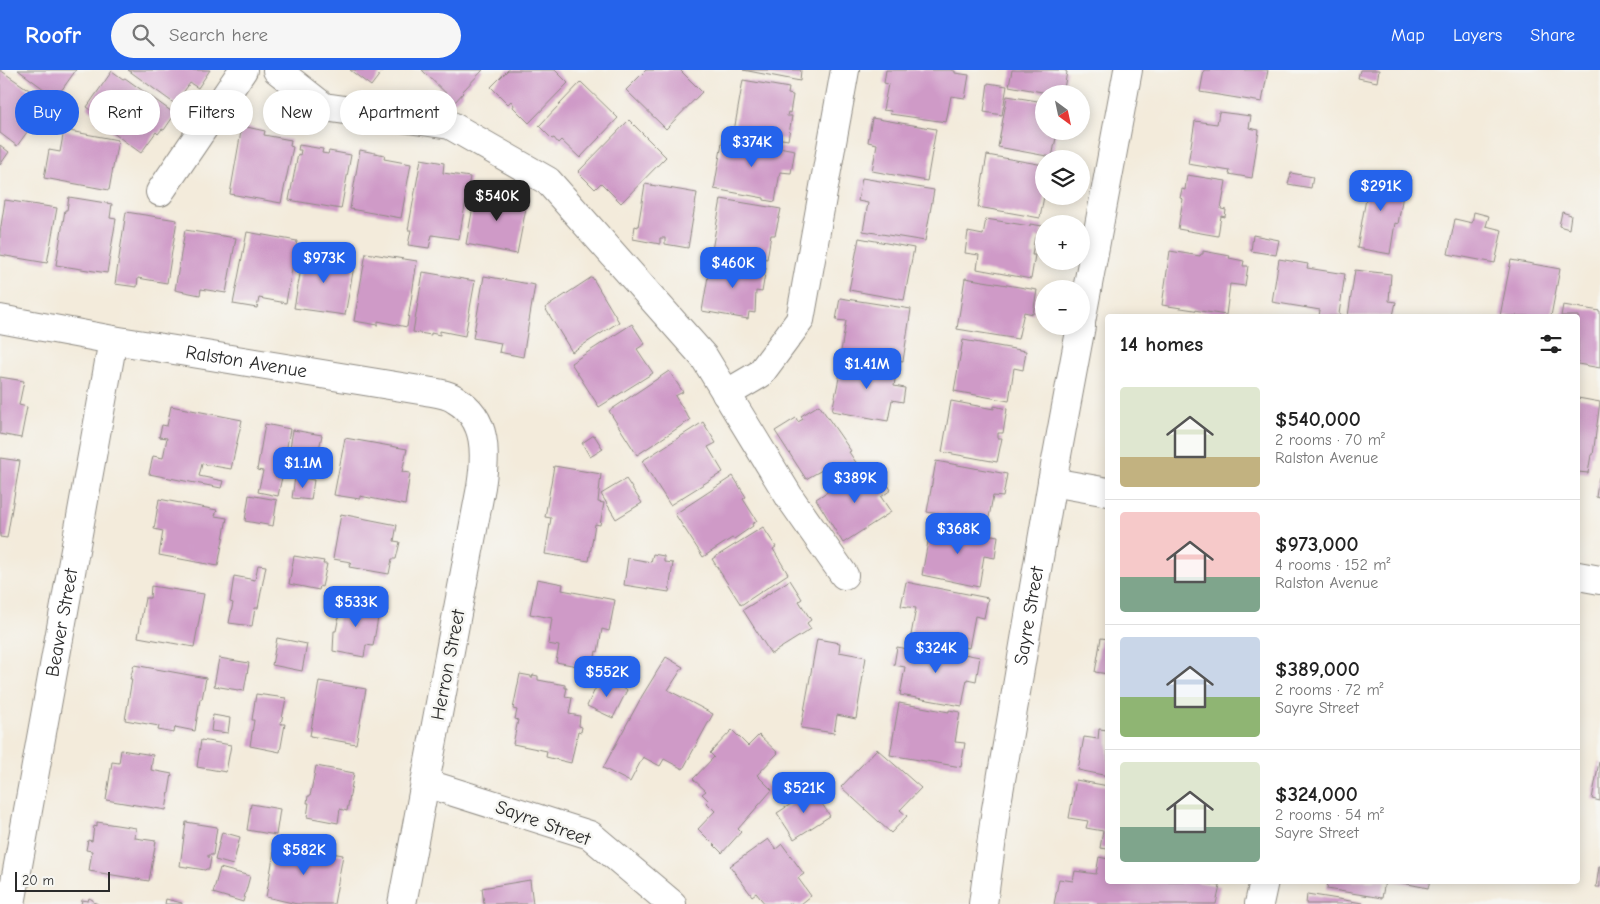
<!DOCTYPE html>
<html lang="en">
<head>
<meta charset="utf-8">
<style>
	body { margin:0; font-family:"Comic Neue",sans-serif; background:#f6f6f6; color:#222; height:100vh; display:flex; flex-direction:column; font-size:19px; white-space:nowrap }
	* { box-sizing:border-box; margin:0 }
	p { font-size:16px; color:#767676 }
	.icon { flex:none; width:28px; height:28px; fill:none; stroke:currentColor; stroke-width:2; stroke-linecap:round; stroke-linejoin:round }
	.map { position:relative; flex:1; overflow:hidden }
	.drawer { position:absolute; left:1105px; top:244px; width:475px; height:570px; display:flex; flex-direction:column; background:#fff; border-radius:5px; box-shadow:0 2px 12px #0003 }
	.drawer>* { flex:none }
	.banner { position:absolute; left:15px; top:20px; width:475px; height:45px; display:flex; gap:10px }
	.needle { width:32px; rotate:147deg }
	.buttons { position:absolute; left:1035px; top:15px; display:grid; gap:10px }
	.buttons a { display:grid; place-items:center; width:55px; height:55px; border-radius:50%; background:#fff; box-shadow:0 2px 12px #0003; font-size:25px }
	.scale { position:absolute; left:15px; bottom:12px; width:95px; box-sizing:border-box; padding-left:5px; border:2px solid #2b2b2b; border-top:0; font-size:14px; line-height:18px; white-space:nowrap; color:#2b2b2b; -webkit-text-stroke:4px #f6f6f2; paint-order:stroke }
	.price { position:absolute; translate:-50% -42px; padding:0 11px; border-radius:10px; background:#2563eb; color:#fff; font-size:16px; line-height:32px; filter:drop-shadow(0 1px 2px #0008) }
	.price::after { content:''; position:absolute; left:50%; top:30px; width:15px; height:11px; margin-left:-8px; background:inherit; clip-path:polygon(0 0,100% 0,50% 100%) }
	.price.current { background:#222; color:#fff }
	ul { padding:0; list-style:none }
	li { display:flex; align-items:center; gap:15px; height:125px; padding:0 15px }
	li+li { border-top:1px solid #e0e0e0 }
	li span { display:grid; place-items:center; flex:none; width:140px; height:100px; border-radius:5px; color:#555 }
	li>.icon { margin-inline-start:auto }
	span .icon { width:60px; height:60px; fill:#fffc; stroke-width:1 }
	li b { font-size:21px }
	h2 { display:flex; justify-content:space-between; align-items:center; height:60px; padding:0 15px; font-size:21px }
	.tag { padding:0 18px; border-radius:22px; background:#fff; box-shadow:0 2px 12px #0003; font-size:18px; line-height:45px }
	.tag.current { background:#2563eb; color:#fff }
	header { display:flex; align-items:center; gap:30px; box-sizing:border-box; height:70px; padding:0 25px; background:#2563eb; color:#fff }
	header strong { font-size:24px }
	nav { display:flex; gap:28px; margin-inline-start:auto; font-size:18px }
	.search { width:350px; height:45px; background:#f6f6f6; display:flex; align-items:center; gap:12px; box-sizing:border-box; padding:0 18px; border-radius:28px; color:#767676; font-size:19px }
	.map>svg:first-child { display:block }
	.building { fill:#cf9ac7 }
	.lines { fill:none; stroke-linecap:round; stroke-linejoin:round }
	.minor-casing { stroke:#8f8b83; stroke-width:30 }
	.minor { stroke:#fff; stroke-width:28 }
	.labels { text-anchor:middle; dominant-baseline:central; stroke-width:5; stroke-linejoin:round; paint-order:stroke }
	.street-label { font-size:19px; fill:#2b2b2b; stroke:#f6f6f2 }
</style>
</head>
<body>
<header>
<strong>Roofr</strong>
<div class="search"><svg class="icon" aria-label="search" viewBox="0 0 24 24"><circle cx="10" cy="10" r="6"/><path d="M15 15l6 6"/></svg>Search here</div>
<nav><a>Map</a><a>Layers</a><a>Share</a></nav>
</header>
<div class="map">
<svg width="1600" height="834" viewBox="0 0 1600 834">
	<rect width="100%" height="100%" fill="#f6f6f2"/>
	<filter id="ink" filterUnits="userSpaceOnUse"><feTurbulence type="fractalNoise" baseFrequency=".02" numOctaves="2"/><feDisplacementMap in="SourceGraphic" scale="10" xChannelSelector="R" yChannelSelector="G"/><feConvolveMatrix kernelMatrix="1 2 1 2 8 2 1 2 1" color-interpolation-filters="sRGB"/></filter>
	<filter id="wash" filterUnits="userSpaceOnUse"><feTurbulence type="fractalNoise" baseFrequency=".0096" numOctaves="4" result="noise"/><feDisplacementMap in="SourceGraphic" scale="20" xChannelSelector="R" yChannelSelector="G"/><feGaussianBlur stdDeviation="1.12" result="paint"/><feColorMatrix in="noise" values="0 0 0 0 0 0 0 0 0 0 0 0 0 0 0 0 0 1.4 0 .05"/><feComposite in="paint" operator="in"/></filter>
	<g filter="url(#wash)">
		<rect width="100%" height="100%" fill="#f3ebdb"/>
		<g id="blocks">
			<g class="building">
				<path d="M0 0 48 33 17 76 0 63Z"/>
				<path d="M18 0H76L56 28Z"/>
				<path d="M128 0H210L198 18 190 13 175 34Z"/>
				<path d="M350 0H383L371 16Z"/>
				<path d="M422 0H483L462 22 463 23 455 32Z"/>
				<path d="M508 0H555L568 13 529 53 513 37 514 35 511 31 508 34 491 17Z"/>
				<path d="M646 0H680L702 22 666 59 626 20Z"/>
				<path d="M743 0H801L800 11Z"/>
				<path d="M886 0H950L955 1V3L969 5 965 28 951 26 946 52 890 44 891 41 883 40 888 14 884 13Z"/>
				<path d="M1012 0H1064L1067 2 1063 24H1053L1009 16Z"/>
				<path d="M1204 0H1268L1262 32 1200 22Z"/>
				<path d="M1360 0H1379L1377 12 1358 8Z"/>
				<path d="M112 1 123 9 125 8 175 44 164 60 162 59 158 64 156 62 141 83 95 50 98 45 87 37Z"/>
				<path d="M743 10 789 18 788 24 793 25 790 43 788 42 787 46H792L788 70 734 61Z"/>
				<path d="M581 12 618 48 580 88 561 70 558 73 554 68 552 69 539 56Z"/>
				<path d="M988 13 1007 16 1002 45 984 42Z"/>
				<path d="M1007 26 1044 32V61L1057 63 1052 87 998 77Z"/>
				<path d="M1219 42 1251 46 1249 58 1259 60 1252 108 1229 104 1230 101 1188 94 1195 51 1217 54Z"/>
				<path d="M872 48 936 59 927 111 872 101 877 74 868 72Z"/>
				<path d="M629 50 666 87 621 133 601 113 595 119 578 102Z"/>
				<path d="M242 56 265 61 264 65 291 70 290 76 293 77 281 133 230 124Z"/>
				<path d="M64 60 118 70 109 120 44 108 49 80 60 82Z"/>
				<path d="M723 67 795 80 791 103 780 102 775 132 764 130V128L714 119Z"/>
				<path d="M0 75 9 82 0 95Z"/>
				<path d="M299 75 323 79 322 83 328 84 329 81 351 85 341 139 289 130 298 84 300 85 301 80H298Z"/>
				<path d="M360 80 385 85 384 89 411 94 401 148 350 139Z"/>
				<path d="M987 85 1044 95V126L1040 148 978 137Z"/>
				<path d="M421 89 444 93 443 103 470 107 459 169 432 165 429 178 408 175 411 160H408Z"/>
				<path d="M1371 102 1406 107 1398 154 1395 153 1390 184 1357 178Z"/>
				<path d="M1291 103 1313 107 1311 118 1288 114Z"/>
				<path d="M1187 105 1226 111 1221 139 1226 140 1225 147 1221 146 1218 166 1178 159 1183 129 1180 128 1182 119 1185 120Z"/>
				<path d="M862 108 934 120 925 171 863 161 868 133 858 131Z"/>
				<path d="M645 114 697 123 688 178 665 174V168H660V174L633 169 635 156 638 157Z"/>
				<path d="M476 121 499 124V127L504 128 505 124 529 128 527 138H526L517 184 466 174Z"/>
				<path d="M69 127 112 134 110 148 116 149 107 203 56 195 65 140H67Z"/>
				<path d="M721 129 781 139 775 165H771L767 189 712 180Z"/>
				<path d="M5 130 57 138 47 193 0 185V162Z"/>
				<path d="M126 142 177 150 167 213 138 208 137 217 115 214Z"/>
				<path d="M1474 142 1489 146 1486 156 1502 160 1495 193 1448 184 1455 149 1472 153Z"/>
				<path d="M1562 142 1571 145 1569 159 1559 156Z"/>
				<path d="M986 149 1030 156V154L1043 156 1040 168 1035 167 1032 185H1035L1031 209 977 199 979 185 965 183 968 162 983 165Z"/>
				<path d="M185 160 236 168 226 223 201 219 200 225 175 220Z"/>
				<path d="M247 162 297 171 286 233 259 228 257 238 233 234Z"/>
				<path d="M1253 165 1279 170 1276 185 1251 181Z"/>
				<path d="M859 168 914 178 904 230 849 220Z"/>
				<path d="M1170 181 1200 186 1201 184H1203V181L1230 186 1229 188 1244 191 1243 196H1248L1245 216 1230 214 1226 245 1162 235Z"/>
				<path d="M304 182 355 191 345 245 294 238Z"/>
				<path d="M366 183 417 191 407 257 378 251V255L354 251Z"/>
				<path d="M711 189 766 198 762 222 756 221 755 243 749 242 748 249 702 241Z"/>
				<path d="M1279 189 1308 194 1307 198 1345 204 1339 244 1345 246H1319L1320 240 1272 232Z"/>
				<path d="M1511 190 1560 199 1551 246H1500Z"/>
				<path d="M1355 200 1391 204 1389 231 1396 232 1393 246H1348Z"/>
				<path d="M423 202 475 211 465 266 440 261V265L431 263V265L413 262Z"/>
				<path d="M484 206 535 215 523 287 499 282 501 273 473 268Z"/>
				<path d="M592 207 619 252 572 282 545 238Z"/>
				<path d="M965 208 1037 220 1033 244 1024 242 1018 269 957 259Z"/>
				<path d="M840 228 911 239 903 291 841 281 846 251 836 250Z"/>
				<path d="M1563 235 1600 241V298L1578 294V246H1561Z"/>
				<path d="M632 254 645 274 637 279 653 303 599 337 571 293Z"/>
				<path d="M963 270 1026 281 1023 300 1014 298 1009 331 954 321Z"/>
				<path d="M843 289 897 298 894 316 905 318 903 332 892 330 888 351 832 341Z"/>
				<path d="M669 301 683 322 675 326 690 350 637 385 609 341Z"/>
				<path d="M0 307 24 311 19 335 27 337 21 368 0 364Z"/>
				<path d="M1578 328 1600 332 1593 385H1591L1588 403 1578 402Z"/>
				<path d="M951 331 994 339V336L1007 339 1003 363H998V368H1002L997 392 942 382Z"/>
				<path d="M819 335 851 381 849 382 859 397 831 415 822 400 806 409 775 361 796 348 798 352 803 349 801 346Z"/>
				<path d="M171 336 242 350 231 399 202 394 199 406 223 411 221 418 149 404 153 386 163 388 167 368 159 367 162 355 167 356Z"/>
				<path d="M703 352 716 373 708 377 723 402 670 435 642 391Z"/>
				<path d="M265 354 290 359 285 389 275 387 274 390 284 391 282 404 275 403V406L282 407 278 426 258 422 263 401 257 400Z"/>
				<path d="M293 360 322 365 316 394 288 389Z"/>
				<path d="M594 365 603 379 590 387 582 373Z"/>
				<path d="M345 368 407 379 402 402 410 403 405 435 360 426V429L334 425Z"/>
				<path d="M0 388 20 391 7 468 0 467Z"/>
				<path d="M936 391 1007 404 1003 427 993 426 988 453 927 442Z"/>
				<path d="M554 396 601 404 598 432 604 433 600 455 595 454 589 491 545 484 551 448 545 447Z"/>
				<path d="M863 399 870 410 881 403 891 420 881 427 891 442 843 473 816 429Z"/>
				<path d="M733 406 746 427 743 429 757 451 752 454 753 456 734 469 732 468 703 487 675 444Z"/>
				<path d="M295 407 314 410 311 430 292 428Z"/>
				<path d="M1599 407 1600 408V428L1596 427Z"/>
				<path d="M626 409 642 433 616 449 601 424Z"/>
				<path d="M249 425 277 430 273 456 245 451Z"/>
				<path d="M159 429 217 440 215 446 227 448 218 496 159 485 163 461 154 459Z"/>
				<path d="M341 444 397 455 394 471 400 472 396 489H392L389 504 349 497 351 492 333 489Z"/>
				<path d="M931 455 998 466 995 488 984 486 979 517 922 505Z"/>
				<path d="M763 457 776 477 773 479 788 504 741 535 712 489Z"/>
				<path d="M653 484 664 486V492L673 493 669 522 624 515 628 488 651 492Z"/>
				<path d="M294 486 324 491 323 494H327L322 517 320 516 319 520 289 514Z"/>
				<path d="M258 495 266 496 258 538H255L252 556 229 553 233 533 230 532 234 506 255 510Z"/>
				<path d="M537 509 563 514 562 520 615 530 609 561 602 559 598 582 596 581 593 599 556 592 559 576 548 574 552 548 530 544Z"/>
				<path d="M790 510 802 529 799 531 811 550 807 553 811 559 771 584 743 540Z"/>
				<path d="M906 512 988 528 984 548 975 546 969 578 911 565 916 538 901 536Z"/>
				<path d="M151 516 204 524 194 577 138 567 145 528H150Z"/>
				<path d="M342 530 380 537 373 576 366 575 364 587 333 581 334 561H336Z"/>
				<path d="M277 568 307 574 302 601 272 595Z"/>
				<path d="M1101 568 1108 569V604L1095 602Z"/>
				<path d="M817 569 840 573 839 582 866 587 856 649 837 645 834 663 801 658Z"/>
				<path d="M909 574 980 587 976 611 967 609 962 636 900 625 905 597 894 595 897 577 908 579Z"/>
				<path d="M666 587 683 597 668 620 713 644 683 699 664 689 660 696 643 687 630 712 603 698 642 626Z"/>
				<path d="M219 588 249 593 244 621 214 616Z"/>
				<path d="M134 595 206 608 202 629H200L195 661 175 657 174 663 158 660 159 656 125 650 132 609H130Z"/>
				<path d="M520 604 531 606V608H532L533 605 538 606V610L565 615V618H567L565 627 572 628 569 644 580 646 579 656 582 657 581 662 578 661 571 693 546 687 547 681 513 674 518 650 515 649 517 640 513 639Z"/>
				<path d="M601 607 627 620 613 648 587 636Z"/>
				<path d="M319 611 366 619 356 674 310 666Z"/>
				<path d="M256 624 286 628 281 654H285L280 682 250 676 254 650H252Z"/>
				<path d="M899 633 949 642V640L960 642 955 672 965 673 961 697 890 685Z"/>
				<path d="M213 645 230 648 228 663 211 661Z"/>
				<path d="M1099 659 1108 660V706L1078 700 1084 667 1098 669Z"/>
				<path d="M732 660 748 676 759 665 778 683 757 705 772 720 738 759 741 762 722 783 698 759 715 741 707 733 709 731 702 724 706 721 693 709 714 687 710 683Z"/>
				<path d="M201 670 231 675 226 702 197 697Z"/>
				<path d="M877 679 921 718 900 740 907 746 891 763 841 717Z"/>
				<path d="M121 680 153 685 151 700 172 704 166 740 106 730 112 692 119 693Z"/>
				<path d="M1599 692 1600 693V731L1592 729Z"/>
				<path d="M316 696 354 703 347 741 340 739 338 753 307 747 309 733H307L308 726H310Z"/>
				<path d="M1076 710 1108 716V779L1100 778 1103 761 1086 758 1088 751 1069 748Z"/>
				<path d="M813 720 830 746 794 769 777 743Z"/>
				<path d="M251 734 280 739 276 765 247 760Z"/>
				<path d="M97 752 136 758 135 768 156 771 149 811 89 801 92 781 86 780 88 770 92 771 94 756 97 757Z"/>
				<path d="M186 752 217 757 213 785H208V787L211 788 209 799H206L205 800 180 796Z"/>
				<path d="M222 762 240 767 233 795 215 790Z"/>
				<path d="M768 769 776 779 782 774 804 804 798 808 811 826 801 834H765L756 823 752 826 730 796Z"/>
				<path d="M275 776 297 779V777L343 785 334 834H297L266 827Z"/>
				<path d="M1099 787 1108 789V811H1193L1220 816 1216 834H1054L1059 809 1073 811 1075 801 1096 804Z"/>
				<path d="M1599 797H1600V817H1596Z"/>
				<path d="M220 798 250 806 243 832 213 823Z"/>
				<path d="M530 810 533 834H484L482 818Z"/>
				<path d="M1328 811H1385L1382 828 1327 819Z"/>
				<path d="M1393 811H1430L1428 818Z"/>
				<path d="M1307 824 1363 833V834H1306Z"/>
				<path d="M89 828 93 830V832L98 834H81L82 830 88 831Z"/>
				<path d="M166 829 182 833V834H165Z"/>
			</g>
		</g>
	</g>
	<g filter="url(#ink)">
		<use href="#blocks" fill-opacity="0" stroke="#8f8b83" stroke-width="1"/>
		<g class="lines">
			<defs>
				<g id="minor">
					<path d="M277 0 324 37 450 55 548 111 704 287 790 428 844 505"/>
					<path d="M160 122 243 0"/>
					<path id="s1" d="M0 249 113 270 426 321C436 323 448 324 456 330 488 349 486 385 481 417L402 834"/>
					<path d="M1081 252 1128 0"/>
					<path d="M726 324 760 304 800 250 845 0"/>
					<path d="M1052 412 1108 422"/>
					<path d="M1578 506 1600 510"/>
					<path d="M425 713 590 765 672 834"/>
					<path id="s2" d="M11 834 113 270"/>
					<path id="s3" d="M983 834 996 739 1052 412 1081 256"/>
					<path d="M1259 834 1264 811"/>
				</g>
			</defs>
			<use href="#minor" class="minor-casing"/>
			<use href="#minor" class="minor"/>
		</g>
	</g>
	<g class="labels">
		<g class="street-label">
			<text stroke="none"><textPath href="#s1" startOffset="250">Ralston Avenue</textPath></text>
			<text stroke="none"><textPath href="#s3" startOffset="292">Sayre Street</textPath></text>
			<text stroke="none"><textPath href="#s2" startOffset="286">Beaver Street</textPath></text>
			<text transform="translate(448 595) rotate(-79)">Herron Street</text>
			<text transform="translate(543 753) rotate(20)">Sayre Street</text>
		</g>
	</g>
</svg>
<div class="buttons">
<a><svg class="needle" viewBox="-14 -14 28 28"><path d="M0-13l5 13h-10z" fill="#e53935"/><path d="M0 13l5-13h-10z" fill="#767676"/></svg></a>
<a><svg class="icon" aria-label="layers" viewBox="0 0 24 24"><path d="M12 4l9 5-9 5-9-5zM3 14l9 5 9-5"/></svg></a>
<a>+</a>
<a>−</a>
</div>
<div class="scale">20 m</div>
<b class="price" style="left:752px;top:98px">$374K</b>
<b class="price" style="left:1381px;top:142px">$291K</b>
<b class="price current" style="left:497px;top:152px">$540K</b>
<b class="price" style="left:324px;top:214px">$973K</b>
<b class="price" style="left:733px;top:219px">$460K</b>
<b class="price" style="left:867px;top:320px">$1.41M</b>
<b class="price" style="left:303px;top:419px">$1.1M</b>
<b class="price" style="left:855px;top:434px">$389K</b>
<b class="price" style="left:958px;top:485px">$368K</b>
<b class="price" style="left:356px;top:558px">$533K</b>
<b class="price" style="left:936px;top:604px">$324K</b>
<b class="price" style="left:607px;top:628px">$552K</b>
<b class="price" style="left:804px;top:744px">$521K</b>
<b class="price" style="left:304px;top:806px">$582K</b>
<div class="banner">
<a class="tag current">Buy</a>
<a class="tag">Rent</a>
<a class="tag">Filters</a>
<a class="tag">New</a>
<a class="tag">Apartment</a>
</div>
<section class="drawer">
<h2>14 homes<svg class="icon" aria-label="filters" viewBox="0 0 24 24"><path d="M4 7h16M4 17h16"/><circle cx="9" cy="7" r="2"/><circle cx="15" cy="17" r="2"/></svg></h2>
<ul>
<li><span style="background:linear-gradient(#dfe7d0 70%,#c2b280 0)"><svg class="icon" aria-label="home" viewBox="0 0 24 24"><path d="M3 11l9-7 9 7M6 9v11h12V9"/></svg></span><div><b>$540,000</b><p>2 rooms · 70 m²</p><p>Ralston Avenue</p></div></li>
<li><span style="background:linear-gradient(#f6c9c9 65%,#7fa58c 0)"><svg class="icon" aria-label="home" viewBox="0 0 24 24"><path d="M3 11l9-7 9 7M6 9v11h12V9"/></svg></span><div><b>$973,000</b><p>4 rooms · 152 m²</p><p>Ralston Avenue</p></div></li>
<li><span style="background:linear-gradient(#c9d6e8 60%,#8fb573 0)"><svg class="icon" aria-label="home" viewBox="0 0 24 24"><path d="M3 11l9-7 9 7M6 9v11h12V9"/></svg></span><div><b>$389,000</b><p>2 rooms · 72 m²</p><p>Sayre Street</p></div></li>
<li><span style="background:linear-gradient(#dfe7d0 65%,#7fa58c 0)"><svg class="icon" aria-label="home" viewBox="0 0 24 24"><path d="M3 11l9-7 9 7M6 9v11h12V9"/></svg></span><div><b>$324,000</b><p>2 rooms · 54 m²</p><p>Sayre Street</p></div></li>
</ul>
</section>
</div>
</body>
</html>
